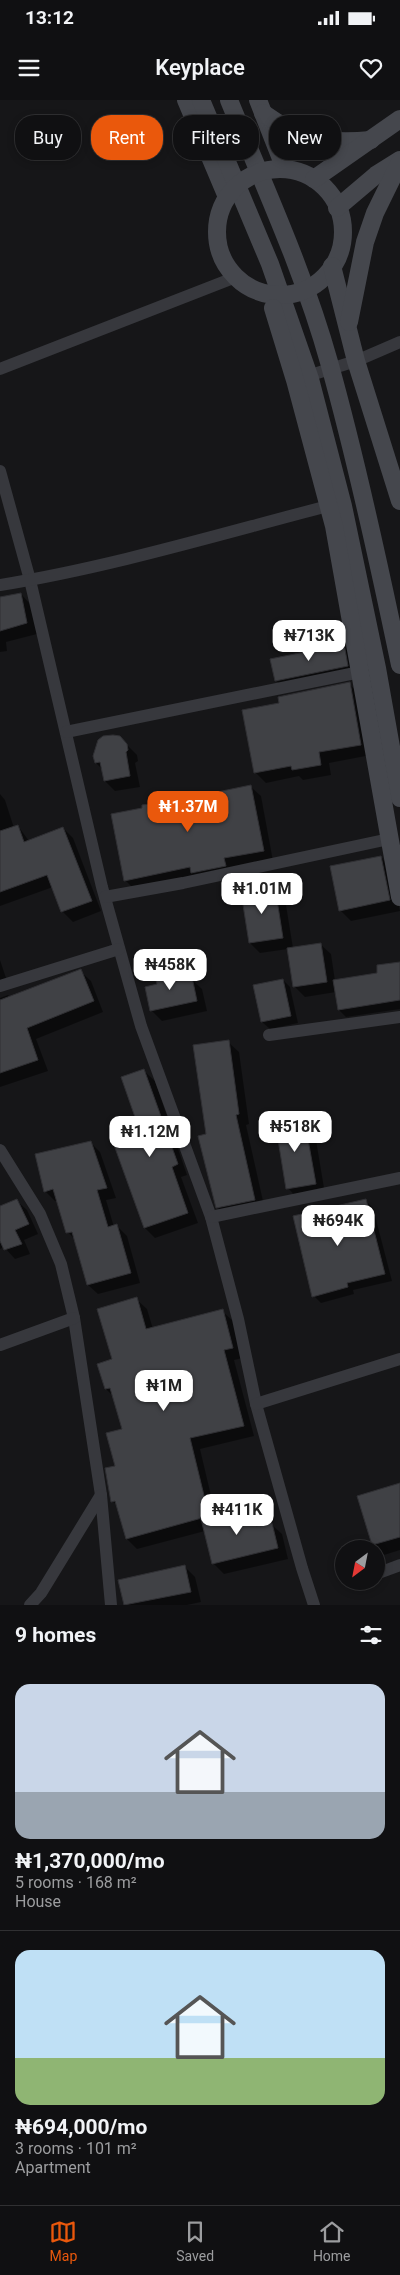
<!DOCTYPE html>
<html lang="en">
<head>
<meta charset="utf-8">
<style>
	body { margin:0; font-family:Roboto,sans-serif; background:#1e1e20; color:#f1f3f6; height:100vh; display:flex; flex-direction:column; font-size:19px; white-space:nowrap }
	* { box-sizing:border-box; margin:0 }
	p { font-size:16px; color:#9c9d9f }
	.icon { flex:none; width:28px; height:28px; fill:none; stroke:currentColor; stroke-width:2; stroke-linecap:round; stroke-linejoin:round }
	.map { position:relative; height:1505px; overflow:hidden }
	.sheet { display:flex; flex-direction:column; background:#101012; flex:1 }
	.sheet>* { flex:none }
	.guide { position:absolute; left:15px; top:15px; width:370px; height:45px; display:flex; gap:10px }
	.needle { width:32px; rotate:212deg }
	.fabs { position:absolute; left:335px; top:1440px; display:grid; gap:10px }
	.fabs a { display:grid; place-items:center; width:50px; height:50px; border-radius:50%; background:#101012; box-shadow:0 2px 8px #0003,0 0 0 1px #303032; font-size:25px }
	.price { position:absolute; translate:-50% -42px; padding:0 11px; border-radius:10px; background:#fff; color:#222; font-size:16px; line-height:32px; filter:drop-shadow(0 1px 2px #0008) }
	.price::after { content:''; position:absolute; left:50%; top:30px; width:15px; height:11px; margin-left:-8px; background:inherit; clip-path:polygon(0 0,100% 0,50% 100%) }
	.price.current { background:#ea580c; color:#fff }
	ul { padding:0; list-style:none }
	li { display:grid; align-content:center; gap:10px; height:265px; padding:0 15px }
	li+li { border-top:1px solid #303032 }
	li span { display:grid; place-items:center; height:155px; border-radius:15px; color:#555 }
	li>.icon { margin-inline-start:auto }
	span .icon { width:90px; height:90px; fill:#fffc; stroke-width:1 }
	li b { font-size:21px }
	h2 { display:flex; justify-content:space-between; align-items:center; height:60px; padding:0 15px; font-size:21px }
	.pill { padding:0 18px; border-radius:20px; background:#101012; box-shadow:0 2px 8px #0003,0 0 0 1px #303032; font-size:18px; line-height:45px }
	.pill.current { background:#ea580c; color:#fff }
	.status { display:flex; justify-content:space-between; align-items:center; height:35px; padding:0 25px; background:#101012; direction:ltr }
	.status svg { height:14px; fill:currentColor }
	header { display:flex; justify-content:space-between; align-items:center; height:65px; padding:0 15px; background:#101012; font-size:22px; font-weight:600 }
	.dock { display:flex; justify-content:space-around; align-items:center; height:70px; border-top:1px solid #303032; background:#101012; font-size:14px; color:#9c9d9f }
	.dock a { display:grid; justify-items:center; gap:2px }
	.dock .current { color:#ea580c }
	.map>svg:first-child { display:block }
	.shadow { fill:#0007 }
	.building { fill:#404145; stroke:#303034 }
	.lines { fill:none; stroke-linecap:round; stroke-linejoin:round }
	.street { stroke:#37383d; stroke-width:12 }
	.secondary { stroke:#45474d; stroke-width:18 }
</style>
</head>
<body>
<div class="status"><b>13:12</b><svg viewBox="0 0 49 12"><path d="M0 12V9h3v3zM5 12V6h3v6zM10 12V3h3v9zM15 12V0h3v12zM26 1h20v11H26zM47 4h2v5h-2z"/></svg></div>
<header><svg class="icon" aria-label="menu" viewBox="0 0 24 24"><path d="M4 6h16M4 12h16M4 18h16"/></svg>Keyplace<svg class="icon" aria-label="heart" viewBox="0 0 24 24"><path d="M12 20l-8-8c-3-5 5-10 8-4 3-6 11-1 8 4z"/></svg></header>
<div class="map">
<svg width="400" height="1505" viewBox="0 0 400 1505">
	<rect width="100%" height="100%" fill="#161618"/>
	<g class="shadow">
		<path d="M21 494 31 505 37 534 6 542 7 551 0 552V498Z"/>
		<path d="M344 545 354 556 358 576 286 591 276 580Z"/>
		<path d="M349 584 360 594 371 655 329 663 331 675 303 680 299 676 266 683 255 672 280 604Z"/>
		<path d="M119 637 137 655 138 661 135 663 140 687 115 691 105 681 103 670 96 663Z"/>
		<path d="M251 687 261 696 273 761 135 790 125 780Z"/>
		<path d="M0 694 5 700 14 728 18 726 29 741 63 728 73 738 101 811 73 822 63 812 53 787 0 806Z"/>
		<path d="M381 757 391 768 400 811 351 821 340 810Z"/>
		<path d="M275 788 285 799 293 848 320 844 331 854 335 881 379 874 400 864V909L346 917 339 910 336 892 305 897 294 886 288 849 260 853 250 843 242 793Z"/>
		<path d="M0 860 7 881 0 883Z"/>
		<path d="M172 870 183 880 191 879 202 889 207 911 162 921 151 910 159 885Z"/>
		<path d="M80 871 91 881 103 912 36 939 48 971 0 987V898L8 895 10 897Z"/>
		<path d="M283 880 290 887 298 923 270 929 262 922Z"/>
		<path d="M228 942 239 952 249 1024 246 1025 265 1110 228 1117 217 1107 207 1035Z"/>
		<path d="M144 971 155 981 187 1075 181 1077 198 1123 155 1138 145 1128Z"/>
		<path d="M304 1018 314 1028 325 1094 298 1099 288 1088Z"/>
		<path d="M90 1042 100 1052 116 1098 106 1100 114 1127 117 1126 127 1136 140 1183 98 1194 88 1185 76 1141 68 1132 58 1100 55 1101 45 1091Z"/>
		<path d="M17 1101 27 1110 38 1134 24 1140 30 1154 15 1159 4 1147 0 1149V1108Z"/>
		<path d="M366 1101 373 1108 392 1181 353 1190 354 1194 321 1203 314 1196Z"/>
		<path d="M136 1199 147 1209 153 1229 222 1211 233 1221 243 1258 234 1260 254 1336 200 1349 216 1417 251 1409 262 1419 263 1426 271 1424 282 1434 288 1459 224 1474 213 1463 205 1431 137 1449 127 1439 118 1406 112 1401 123 1330 113 1296 106 1289 98 1265 113 1260Z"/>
		<path d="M400 1388V1450L384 1455 373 1444Z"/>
		<path d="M184 1466 195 1477 201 1502 187 1505H125L119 1481Z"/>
	</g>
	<g class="building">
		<path d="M21 493 27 523 0 531V497Z"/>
		<path d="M344 544 348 566 275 581 270 559Z"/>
		<path d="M350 582 361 645 319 652 321 665 292 670 291 666 254 673 242 610 279 603 278 597Z"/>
		<path d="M113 635 120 636 127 644 128 650 126 652 130 676 104 681 100 662 95 663 93 656 98 640 103 636Z"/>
		<path d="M251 685 264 751 224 758 226 766 191 773 190 767 124 781 111 714 142 708V705L174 701Z"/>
		<path d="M18 725 24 742 63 727 92 801 61 812 47 775 0 792V731Z"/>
		<path d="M381 756 390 800 339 811 330 766Z"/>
		<path d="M275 787 283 838 249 843 241 792Z"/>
		<path d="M321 843 327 882 293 887 287 848Z"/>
		<path d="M400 862V900L338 910 333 880 377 873V865Z"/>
		<path d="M173 868 176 881 192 877 197 901 150 911 145 887 157 884 154 872Z"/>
		<path d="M81 869 94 901 27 928 38 960 0 973V900Z"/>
		<path d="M283 879 291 916 261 922 253 885Z"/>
		<path d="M229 940 239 1014 236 1015 255 1100 216 1108 198 1036 206 1034 193 945Z"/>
		<path d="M144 969 178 1064 172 1067 188 1113 144 1128 114 1045 143 1040 121 977Z"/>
		<path d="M304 1017 316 1084 286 1089 275 1021Z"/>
		<path d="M91 1041 107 1088 97 1090 108 1127 117 1124 131 1173 87 1185 72 1132 66 1133 53 1089 44 1092 35 1054Z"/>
		<path d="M17 1099 29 1124 15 1130 22 1144 4 1150 0 1141V1106Z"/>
		<path d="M366 1099 385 1174 347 1183 348 1187 312 1197 293 1116Z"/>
		<path d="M137 1197 146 1229 223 1209 233 1248 224 1250 244 1326 190 1338 209 1416 126 1439 115 1401 111 1402 105 1368 115 1366 106 1333 122 1329 110 1288 105 1289 97 1264 112 1259 97 1209Z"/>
		<path d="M400 1383V1437L372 1445 357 1396Z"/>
		<path d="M252 1407 256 1426 272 1423 278 1448 212 1464 201 1419Z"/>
		<path d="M185 1465 191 1492 124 1505 118 1480Z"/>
	</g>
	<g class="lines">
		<g class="street">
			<path d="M0 269 236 177"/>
			<path d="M301 278 356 261 400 242"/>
			<path d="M0 371 30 480 102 787 141 926 211 1117 238 1219 256 1304 302 1468 314 1505"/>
			<path d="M0 485C111 467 220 434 328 406"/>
			<path d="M66 632 360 572"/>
			<path d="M105 797 183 783 389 739"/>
			<path d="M0 886 119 849"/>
			<path d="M269 935 400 917"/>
			<path d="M0 1050 40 1114 61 1164 74 1218 101 1395 111 1505"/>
			<path d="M211 1117 400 1078"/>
			<path d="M0 1245 74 1218"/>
			<path d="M256 1304 400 1259"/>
			<path d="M376 1474 400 1465"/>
			<path d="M30 1505 41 1493 101 1395"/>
		</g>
		<g class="secondary">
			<path d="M186 0 227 97"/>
			<path d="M201 0 270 164 310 279 343 406 377 568 400 698"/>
			<path d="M229 0C264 86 304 172 329 262 357 362 379 464 400 565"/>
			<path d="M258 0 285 69"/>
			<path d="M263 13C300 40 326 44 371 40"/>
			<circle cx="280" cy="132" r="63"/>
			<path d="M314 79 400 19"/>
			<path d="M337 108 376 75 400 60"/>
			<path d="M332 166 356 261 400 401"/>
			<path d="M273 208 295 280 334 426 400 797"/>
			<path d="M349 222 365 142 375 113 400 62"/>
		</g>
	</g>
</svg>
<div class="fabs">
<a><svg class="needle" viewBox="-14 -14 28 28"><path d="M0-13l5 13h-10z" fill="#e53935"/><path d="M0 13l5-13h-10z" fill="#9c9d9f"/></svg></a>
</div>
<b class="price" style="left:309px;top:562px">₦713K</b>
<b class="price current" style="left:188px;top:733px">₦1.37M</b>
<b class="price" style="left:262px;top:815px">₦1.01M</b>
<b class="price" style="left:170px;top:891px">₦458K</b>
<b class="price" style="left:295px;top:1053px">₦518K</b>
<b class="price" style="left:150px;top:1058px">₦1.12M</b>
<b class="price" style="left:338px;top:1147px">₦694K</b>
<b class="price" style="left:164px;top:1312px">₦1M</b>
<b class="price" style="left:237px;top:1436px">₦411K</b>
<div class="guide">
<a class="pill">Buy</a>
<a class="pill current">Rent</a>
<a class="pill">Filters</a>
<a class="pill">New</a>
</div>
</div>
<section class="sheet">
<h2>9 homes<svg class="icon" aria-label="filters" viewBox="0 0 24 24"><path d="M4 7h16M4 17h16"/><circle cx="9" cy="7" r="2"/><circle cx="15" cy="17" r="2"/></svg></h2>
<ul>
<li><span style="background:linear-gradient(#c9d6e8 70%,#9aa5b1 0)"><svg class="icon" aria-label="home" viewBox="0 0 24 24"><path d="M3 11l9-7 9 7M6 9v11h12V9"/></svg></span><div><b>₦1,370,000/mo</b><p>5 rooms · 168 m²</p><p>House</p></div></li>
<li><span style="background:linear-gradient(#bfe0f5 70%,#8fb573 0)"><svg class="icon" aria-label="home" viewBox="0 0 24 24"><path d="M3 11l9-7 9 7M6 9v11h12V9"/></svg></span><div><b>₦694,000/mo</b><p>3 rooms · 101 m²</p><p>Apartment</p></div></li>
</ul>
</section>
<nav class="dock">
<a class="current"><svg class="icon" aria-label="map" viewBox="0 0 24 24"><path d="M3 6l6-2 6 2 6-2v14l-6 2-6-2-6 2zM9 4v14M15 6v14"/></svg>Map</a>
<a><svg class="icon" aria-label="saved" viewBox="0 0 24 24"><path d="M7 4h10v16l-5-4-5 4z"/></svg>Saved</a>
<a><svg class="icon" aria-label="home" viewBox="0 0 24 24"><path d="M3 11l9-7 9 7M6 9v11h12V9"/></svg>Home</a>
</nav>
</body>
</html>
